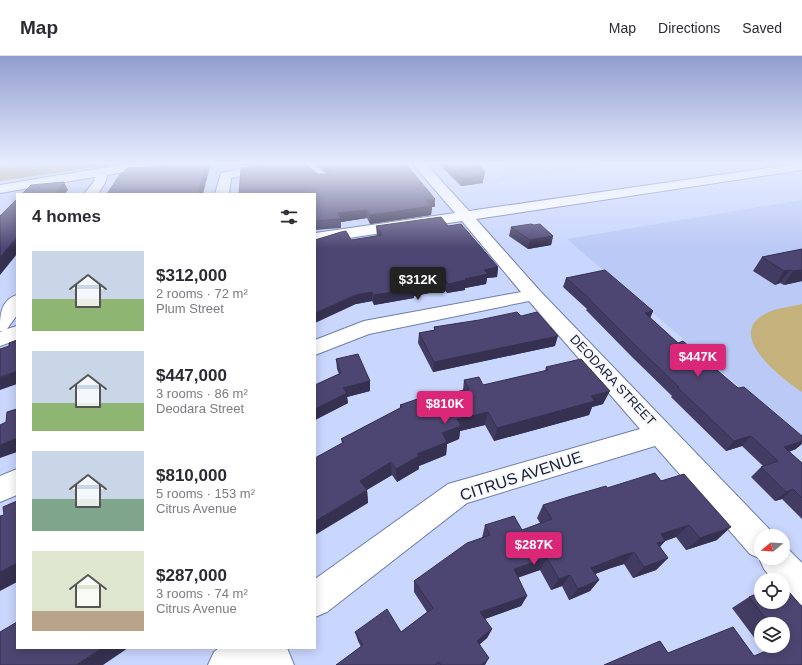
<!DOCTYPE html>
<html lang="en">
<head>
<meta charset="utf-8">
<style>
	body { margin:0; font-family:Helvetica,sans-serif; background:#f7f7f7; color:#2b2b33; height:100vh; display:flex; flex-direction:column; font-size:15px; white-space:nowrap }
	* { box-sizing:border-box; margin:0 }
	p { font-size:13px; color:#7c7c81 }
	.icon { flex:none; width:22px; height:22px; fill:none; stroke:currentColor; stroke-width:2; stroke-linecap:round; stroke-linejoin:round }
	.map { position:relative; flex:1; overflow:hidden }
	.panel { position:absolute; left:16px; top:137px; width:300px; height:456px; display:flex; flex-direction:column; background:#fff; border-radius:0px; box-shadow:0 2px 10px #0003 }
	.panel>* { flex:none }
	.needle { width:26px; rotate:252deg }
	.tools { position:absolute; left:754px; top:473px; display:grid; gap:8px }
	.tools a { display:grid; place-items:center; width:36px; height:36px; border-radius:50%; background:#fff; box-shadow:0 2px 10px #0003; font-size:20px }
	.price { position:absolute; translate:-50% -34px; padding:0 9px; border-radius:4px; background:#db2777; color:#fff; font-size:13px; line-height:26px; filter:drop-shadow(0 1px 2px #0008) }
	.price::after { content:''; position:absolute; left:50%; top:24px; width:12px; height:9px; margin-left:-6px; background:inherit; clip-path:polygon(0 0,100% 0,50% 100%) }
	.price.selected { background:#222; color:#fff }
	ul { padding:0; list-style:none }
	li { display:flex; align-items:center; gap:12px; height:100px; padding:0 16px }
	li span { display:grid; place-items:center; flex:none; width:112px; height:80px; border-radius:0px; color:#555 }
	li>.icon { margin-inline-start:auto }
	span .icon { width:48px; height:48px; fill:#fffc; stroke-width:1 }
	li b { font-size:17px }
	h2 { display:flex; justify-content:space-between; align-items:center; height:48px; padding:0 16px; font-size:17px }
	header { display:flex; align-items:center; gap:24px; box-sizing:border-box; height:56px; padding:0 20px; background:#fff; border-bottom:1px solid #e1e1e2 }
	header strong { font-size:19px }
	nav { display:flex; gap:22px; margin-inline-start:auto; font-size:14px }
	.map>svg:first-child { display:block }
	.built { fill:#bbc9f6 }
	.green { fill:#c4b17c }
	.forest { fill:#a7904e }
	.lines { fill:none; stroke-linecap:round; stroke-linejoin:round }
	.river { fill:#af7ba9; fill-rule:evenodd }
	.minor-casing { stroke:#6f7eab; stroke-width:2 }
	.major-casing { stroke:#6f7eab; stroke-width:2 }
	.minor { fill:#fff; fill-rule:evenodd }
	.major { fill:#fff; fill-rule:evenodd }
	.wall { fill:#423c62; fill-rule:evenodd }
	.shaded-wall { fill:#363150 }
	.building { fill:#4d4672; stroke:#363150 }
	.labels { text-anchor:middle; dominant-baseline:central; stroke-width:4; stroke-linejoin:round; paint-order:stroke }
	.street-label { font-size:13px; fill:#171d2f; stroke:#f6f8fd }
	.near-street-label { font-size:16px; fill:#171d2f; stroke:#f6f8fd }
</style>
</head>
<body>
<header>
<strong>Map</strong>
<nav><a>Map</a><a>Directions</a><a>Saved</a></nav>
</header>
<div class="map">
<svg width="802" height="609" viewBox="0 0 802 609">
	<rect width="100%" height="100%" fill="#c9d6fe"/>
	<g class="built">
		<path d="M514 107H600L605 110 496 125Z"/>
		<path d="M802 144V385L567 183Z"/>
	</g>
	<path class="green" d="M802 248V336C784 324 726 281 763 259 774 252 790 251 802 248Z"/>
	<path class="forest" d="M0 107H123L0 125Z"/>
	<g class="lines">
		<path class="river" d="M0 107H12L9 111 0 113Z"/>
		<defs>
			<g id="minor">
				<path d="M267 107H291L289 110 231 122 229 138H215L221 117Z"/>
				<path d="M297 107H311L330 122 328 125H320Z"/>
				<path d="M412 107H425L469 155 802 107V114L476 163 540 235 772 476 774 480H761V502H783V489L786 491 802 507V549L790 544 783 536V524H773L764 513 759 502 750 498 655 390 467 447 327 556 315 561V523L448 428 640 373 529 245 369 278 315 299V284L364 265 521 236 462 165 315 187V177L455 157Z"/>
				<path d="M102 112 106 113 108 116 105 127 98 138H84L93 127 98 113Z"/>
				<path d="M17 239V259L7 273 17 270V284L0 290V276L2 275H0C0 260 0 244 17 239Z"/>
				<path d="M17 413V439L0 446V420Z"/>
				<path d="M219 592H287L294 609H208L214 596Z"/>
			</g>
			<path id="major" d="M132 107H160L158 110 154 111 0 137V129Z"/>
		</defs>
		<use href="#minor" class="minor-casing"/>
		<use href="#major" class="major-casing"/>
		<use href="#minor" class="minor"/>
		<use href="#major" class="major"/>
	</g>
	<g class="wall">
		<path d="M314 107H405L435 151H432L431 159 370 168 367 162 341 166V172L315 174V138L318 118H327Z"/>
		<path d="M438 107H476L484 123H483V127L461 130Z"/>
		<path d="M376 170H448L498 211 497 221 487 222 486 228 465 232V234L447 237 445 234 414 240V242L374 249 372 245 356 248 351 184 377 180Z"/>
		<path d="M511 171 553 180 551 189 528 193 509 180Z"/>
		<path d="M802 193V225L784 229 780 227 775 229 753 215 762 201Z"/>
		<path d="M566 222 653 255 650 262 796 393 789 396 802 407V463L782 443 775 445 751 421 761 411 763 410 742 390 726 395 671 341 672 340 631 300 586 254 587 253 563 231Z"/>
		<path d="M521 260 555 290 433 316 418 287 419 277 434 274V271Z"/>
		<path d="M336 303 370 325V335L347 341 348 347 315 364V329L339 318 337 313Z"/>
		<path d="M546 311 603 348 592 351 589 359 494 385 485 369 460 375 459 383 447 388 446 399 419 410V413L397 426 392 419 367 434 368 447 342 387 341 383 400 352V349L463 334 464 324 483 329 545 315Z"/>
		<path d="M661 425 717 484 686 494 676 481 665 485 660 491 668 502 656 514 633 522 624 508 611 512 595 518 599 524 590 535 569 544 562 530 551 534 540 514 518 521 527 540 521 550 485 563 492 573 487 582 480 588 485 609H336L361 591 358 585 355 576H401L427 556 414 536V525L482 482 485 469 522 474 540 467 537 462 543 449 607 432Z"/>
		<path d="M783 529 802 551V609H604L660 585 668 597 733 571 754 600 765 596 732 552 749 541 761 536V546H783ZM761 568H783V590H761Z"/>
	</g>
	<g class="shaded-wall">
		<path d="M206 107H211L203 138H198Z"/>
		<path d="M243 107H259L244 110Z"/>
		<path d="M485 115 484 123H483V127L461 130V122L480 116Z"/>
		<path d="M64 126 68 134 65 138H54Z"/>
		<path d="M435 143V151H432L431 159 370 168V159L426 144Z"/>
		<path d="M366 154 367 162 341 166V163L338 157Z"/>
		<path d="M553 180 551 189 528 193 530 184Z"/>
		<path d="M17 181V198L0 219V201Z"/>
		<path d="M498 211 497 221 487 222 486 228 465 232V234L447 237 448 228 465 223 484 214Z"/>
		<path d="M790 214 780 227 775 229 784 215Z"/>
		<path d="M802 214V225L784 229 793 215Z"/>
		<path d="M446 224 445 234 414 240V242L374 249 373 239 413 230Z"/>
		<path d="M372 236V245L356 248 315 267V257L355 239Z"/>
		<path d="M653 255 649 265 645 257Z"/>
		<path d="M558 280 555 290 433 316 434 306Z"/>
		<path d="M17 315V328L0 334V321Z"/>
		<path d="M370 325V335L347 341 348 347 315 364V353L343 332Z"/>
		<path d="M610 335 603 348 592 351 589 359 494 385 497 372 591 340Z"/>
		<path d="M488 356 485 369 460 375 459 383 447 388 446 399 419 410V413L397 426 396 413 417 398 457 363Z"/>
		<path d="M751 380 742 390 726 395 734 385Z"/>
		<path d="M17 382V396L0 402V389Z"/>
		<path d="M802 385V388L796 393 774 401 784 391Z"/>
		<path d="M391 406 392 419 361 437 360 425Z"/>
		<path d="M793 433 782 443 775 445 786 436Z"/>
		<path d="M367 434 368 447 315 479V465Z"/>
		<path d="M689 469 676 481 665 485 654 497 661 478Z"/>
		<path d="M731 471 717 484 686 494 700 482Z"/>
		<path d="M634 496 624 508 611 512 582 523 591 512 621 500Z"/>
		<path d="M547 502 540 514 509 525 514 513Z"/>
		<path d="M668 502 656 514 633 522 644 511Z"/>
		<path d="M17 507V526L0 535V516Z"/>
		<path d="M570 519 562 530 551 534 559 523Z"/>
		<path d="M599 524 590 535 569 544 578 533Z"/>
		<path d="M527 540 521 550 476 566 480 556Z"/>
		<path d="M492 573 487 582 473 594 477 585Z"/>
		<path d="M102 592H128L103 609H76Z"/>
		<path d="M489 602 485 609H481Z"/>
	</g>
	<g class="building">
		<path d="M169 107H206L198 138H107L121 117 124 116 127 112 162 110Z"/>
		<path d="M271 107H304L318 118H328L330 113 322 107H405L435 143 426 144 432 150 370 159 366 154 338 157 341 163 315 165V138H239L241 113Z"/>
		<path d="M446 107H476L485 115 480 116 484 119 461 122Z"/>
		<path d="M64 126 54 138H22L31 129Z"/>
		<path d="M17 143V181L0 201V160Z"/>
		<path d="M441 161 448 170 461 168 498 211 484 214 488 218 465 223 466 224 448 228 446 224 413 230 415 233 373 239 372 236 355 239 315 257V184L341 176 346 175 351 184 382 179 376 170Z"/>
		<path d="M531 168 534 169 540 168 553 180 530 184 511 171Z"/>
		<path d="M802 193V214L793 215 790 214 784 215 762 201Z"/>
		<path d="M605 214 653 255 645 257 678 287 683 285 738 332 744 331 802 380V385L784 391 802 407V442L793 433 786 436 761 411 778 405 751 380 734 385 677 331H679L636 290 590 244H591L566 222Z"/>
		<path d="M517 256 521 260 537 256 558 280 434 306 419 277 435 274 434 271 479 264Z"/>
		<path d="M17 284V315L0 321V293L9 290V287Z"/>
		<path d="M358 298 370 325 343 332 347 337 315 353V329L341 317 336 303Z"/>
		<path d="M581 303 610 335 591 340 595 345 497 372 488 356 457 363 461 370 442 377 447 386 417 398 419 400 396 413 391 406 360 425 367 434 315 465V402L344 386 341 383 402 351 400 349 438 336 440 340 469 333 464 324 479 321 483 329 548 314 546 311Z"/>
		<path d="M17 353V382L0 389V369L6 366 7 356Z"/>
		<path d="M655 417 661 425 684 418 731 471 700 482 689 469 661 478 665 485 657 487 668 502 644 511 634 496 621 500 591 512 599 524 578 533 570 519 559 523 547 502 514 513 527 540 480 556 492 573 477 585 489 602 481 609H441L439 606 435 609H336L363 589 355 576 387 553 401 576 433 552 414 525 467 487 490 479 485 469 514 460 522 474 552 463 543 449 568 441 606 430 607 432Z"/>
		<path d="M17 445V507L0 516V460L4 459 3 451Z"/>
		<path d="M783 529 802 551V609H604L660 585 668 597 733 571 754 600 778 590H783V588L785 587 783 585V568H770L749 541 761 536V546H783Z"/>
		<path d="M17 566V592H102L76 609H0V576Z"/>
	</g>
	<linearGradient id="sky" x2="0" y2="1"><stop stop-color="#919dcf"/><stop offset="0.56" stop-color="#e7edff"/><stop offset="1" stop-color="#e7edff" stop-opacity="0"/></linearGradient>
	<rect width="802" height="192" fill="url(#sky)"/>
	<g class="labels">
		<g class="street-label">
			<text transform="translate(613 324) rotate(47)">DEODARA STREET</text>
		</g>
		<g class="near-street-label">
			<text transform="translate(521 420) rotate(-18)">CITRUS AVENUE</text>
		</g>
	</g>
</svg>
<div class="tools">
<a><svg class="needle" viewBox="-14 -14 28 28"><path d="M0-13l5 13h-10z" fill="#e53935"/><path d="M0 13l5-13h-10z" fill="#7c7c81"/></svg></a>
<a><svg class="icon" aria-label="locate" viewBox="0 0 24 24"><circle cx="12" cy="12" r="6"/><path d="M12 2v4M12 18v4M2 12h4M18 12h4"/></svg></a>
<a><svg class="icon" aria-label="layers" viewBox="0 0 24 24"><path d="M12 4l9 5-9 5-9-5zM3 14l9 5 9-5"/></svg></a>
</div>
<b class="price selected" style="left:418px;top:245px">$312K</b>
<b class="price" style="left:698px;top:322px">$447K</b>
<b class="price" style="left:445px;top:369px">$810K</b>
<b class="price" style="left:534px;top:510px">$287K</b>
<section class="panel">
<h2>4 homes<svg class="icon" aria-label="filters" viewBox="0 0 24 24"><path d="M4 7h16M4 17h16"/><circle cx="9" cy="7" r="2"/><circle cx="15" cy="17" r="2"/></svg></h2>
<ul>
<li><span style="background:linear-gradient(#c9d6e8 60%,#8fb573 0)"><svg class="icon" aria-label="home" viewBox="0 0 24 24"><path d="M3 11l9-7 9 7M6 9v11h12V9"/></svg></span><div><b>$312,000</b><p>2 rooms · 72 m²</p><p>Plum Street</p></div></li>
<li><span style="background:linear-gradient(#c9d6e8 65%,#8fb573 0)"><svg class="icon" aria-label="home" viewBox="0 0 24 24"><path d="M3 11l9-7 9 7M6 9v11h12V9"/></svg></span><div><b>$447,000</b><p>3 rooms · 86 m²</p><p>Deodara Street</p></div></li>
<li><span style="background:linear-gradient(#c9d6e8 60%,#7fa58c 0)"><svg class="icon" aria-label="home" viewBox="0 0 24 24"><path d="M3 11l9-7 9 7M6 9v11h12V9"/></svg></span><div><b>$810,000</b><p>5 rooms · 153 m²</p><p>Citrus Avenue</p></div></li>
<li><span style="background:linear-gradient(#dfe7d0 75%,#b9a48a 0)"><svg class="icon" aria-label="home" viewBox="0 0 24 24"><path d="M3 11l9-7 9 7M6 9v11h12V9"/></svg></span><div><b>$287,000</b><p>3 rooms · 74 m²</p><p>Citrus Avenue</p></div></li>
</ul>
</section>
</div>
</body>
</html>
